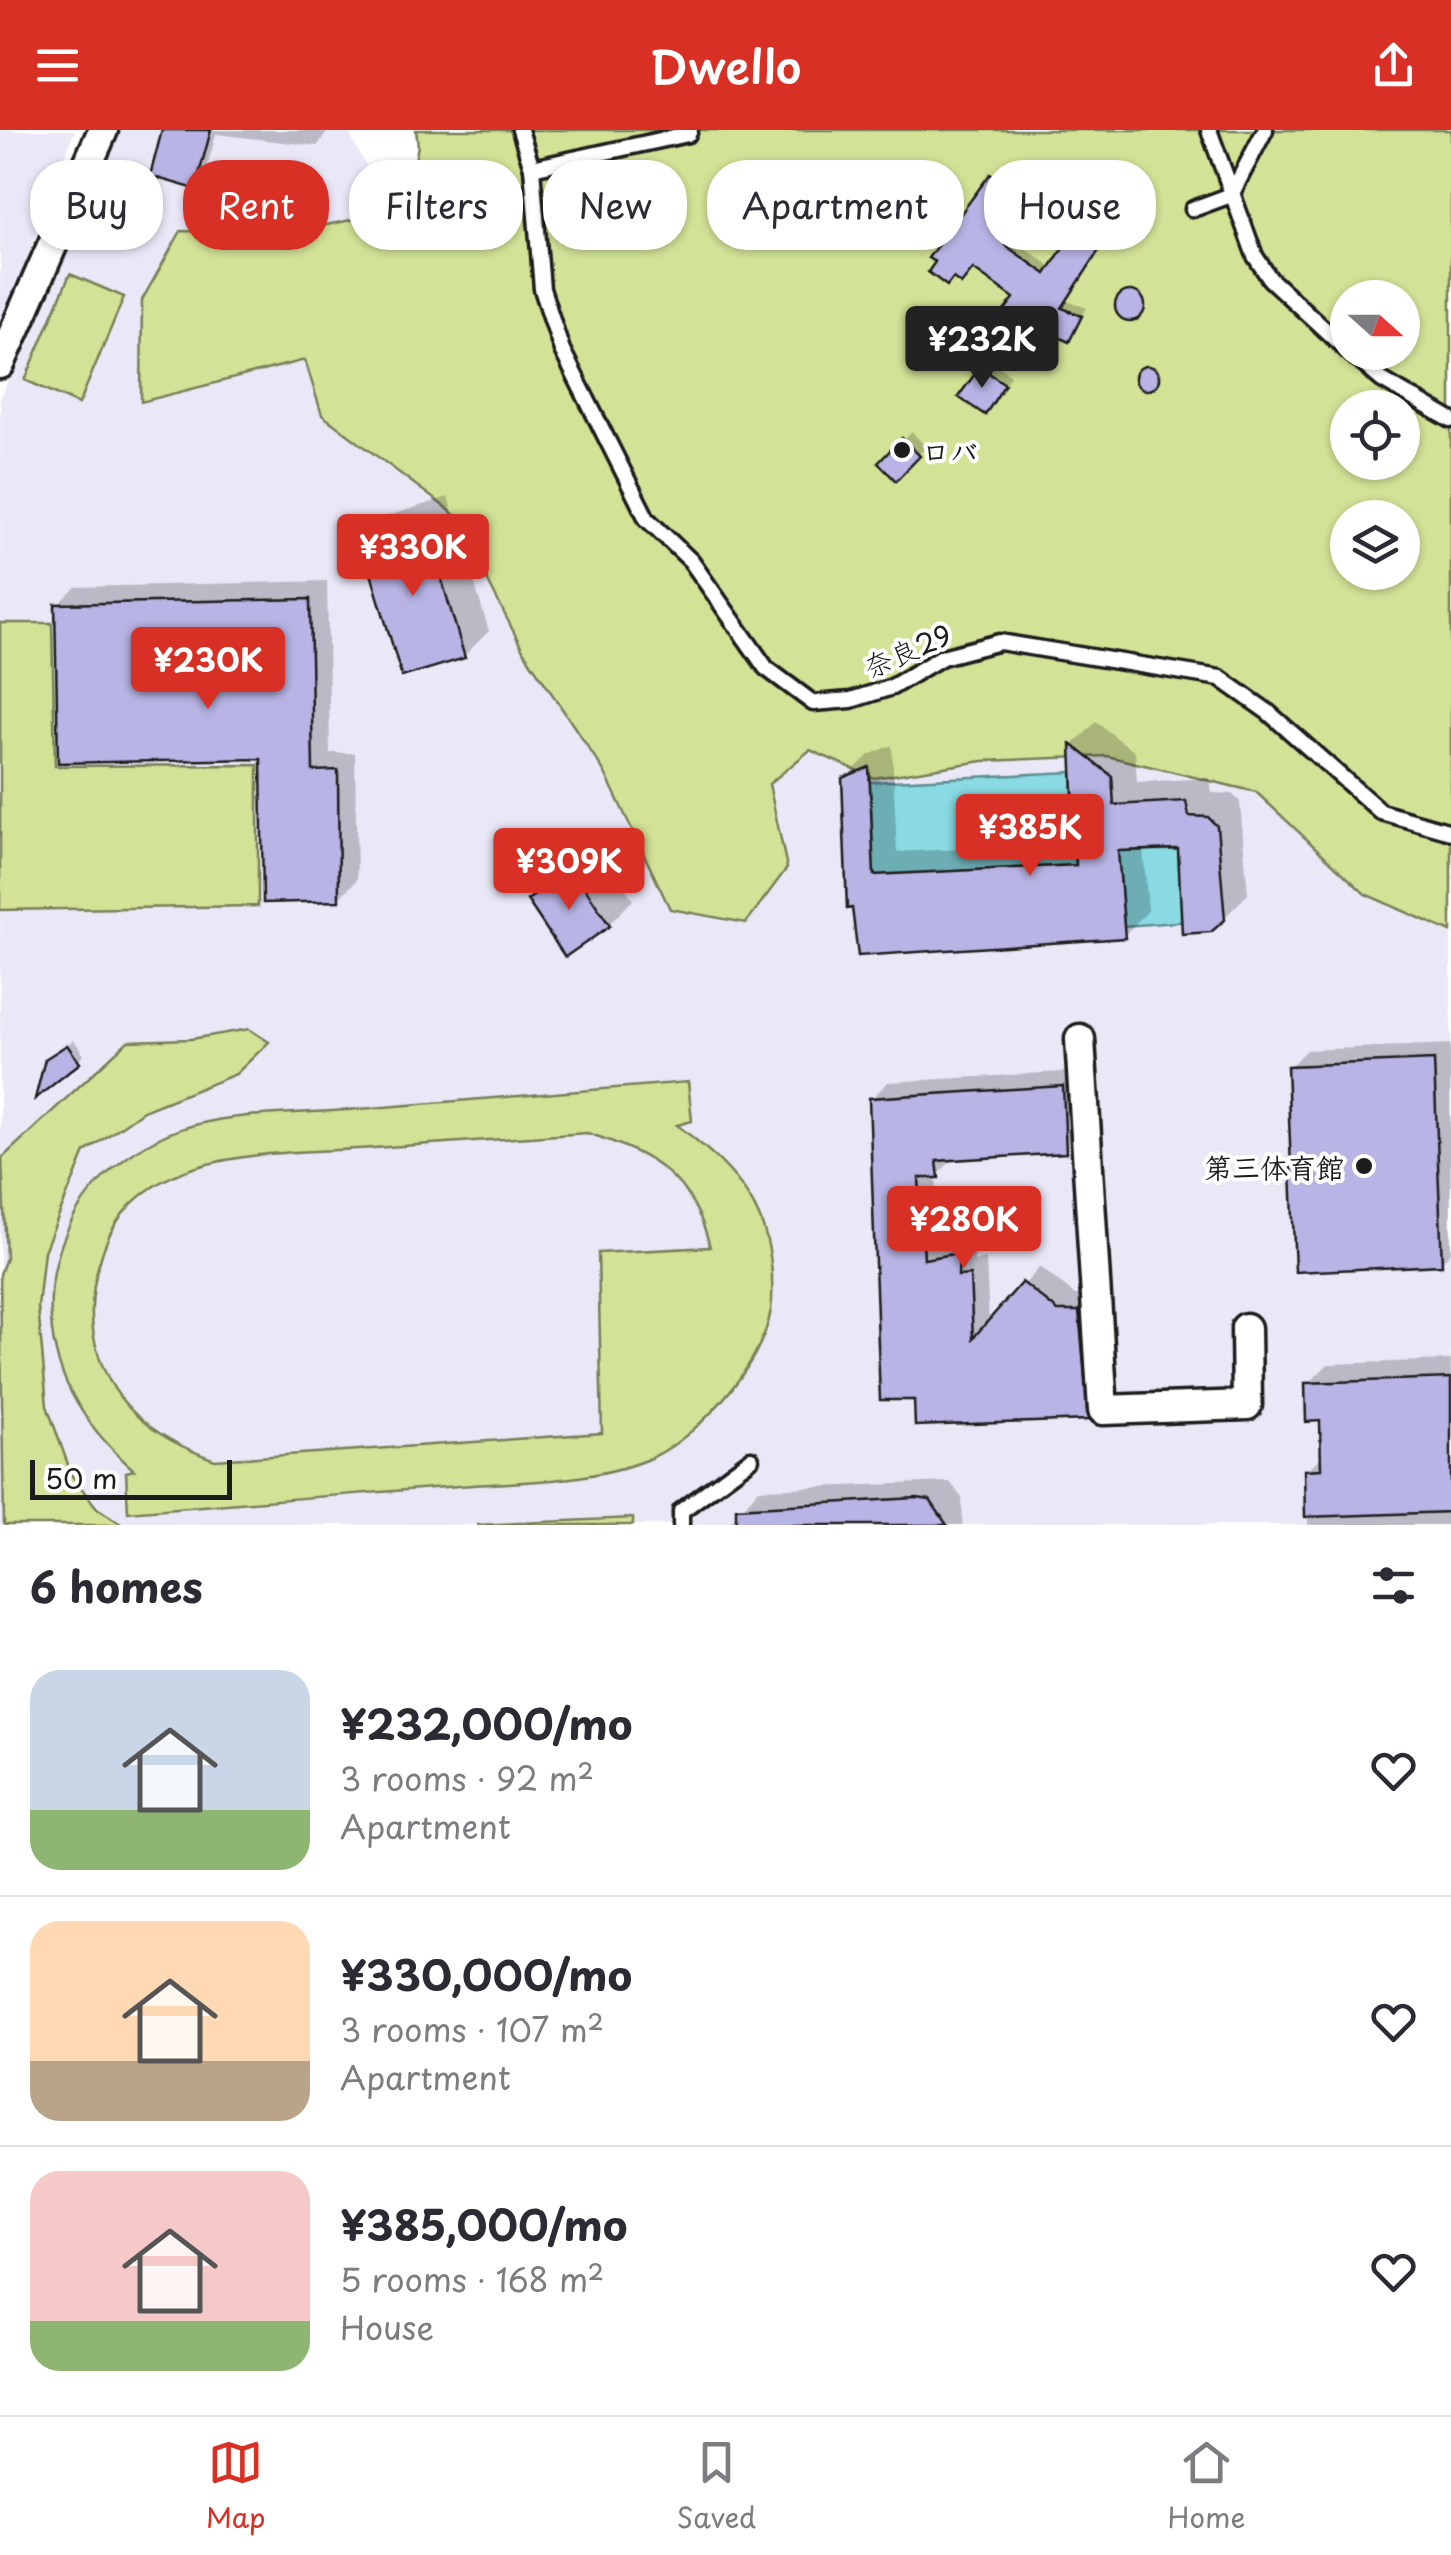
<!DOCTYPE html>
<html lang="en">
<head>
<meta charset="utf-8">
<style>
	body { margin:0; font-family:"Playpen Sans","Klee One",sans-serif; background:#f2f2f3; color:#2b2b33; height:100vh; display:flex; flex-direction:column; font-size:38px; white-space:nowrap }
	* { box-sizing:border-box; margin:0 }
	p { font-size:32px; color:#7c7c81 }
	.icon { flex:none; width:55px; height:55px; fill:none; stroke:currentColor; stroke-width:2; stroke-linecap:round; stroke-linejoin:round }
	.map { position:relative; height:1395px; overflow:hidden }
	.drawer { display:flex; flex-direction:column; background:#fff; flex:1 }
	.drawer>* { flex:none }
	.top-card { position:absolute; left:30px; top:30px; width:1392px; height:90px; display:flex; gap:20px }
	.needle { width:65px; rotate:111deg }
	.tools { position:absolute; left:1330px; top:150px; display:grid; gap:20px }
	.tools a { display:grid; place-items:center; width:90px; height:90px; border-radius:50%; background:#fff; box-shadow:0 2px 8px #0004; font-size:50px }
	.scale { position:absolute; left:30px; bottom:25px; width:202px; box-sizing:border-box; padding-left:10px; border:5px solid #1c1c1c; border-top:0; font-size:28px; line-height:35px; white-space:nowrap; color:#1c1c1c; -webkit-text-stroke:8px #fff; paint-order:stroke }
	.price { position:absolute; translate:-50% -85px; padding:0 22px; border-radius:10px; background:#d93025; color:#fff; font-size:32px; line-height:65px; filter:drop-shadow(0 2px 5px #0008) }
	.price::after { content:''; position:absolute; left:50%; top:60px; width:30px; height:22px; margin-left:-15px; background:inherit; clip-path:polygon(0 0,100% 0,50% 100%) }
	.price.active { background:#222; color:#fff }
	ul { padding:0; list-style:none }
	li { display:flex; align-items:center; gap:30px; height:250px; padding:0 30px }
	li+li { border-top:2px solid #e1e1e2 }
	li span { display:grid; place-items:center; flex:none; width:280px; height:200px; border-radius:30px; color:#555 }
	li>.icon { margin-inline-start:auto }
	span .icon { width:120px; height:120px; fill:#fffc; stroke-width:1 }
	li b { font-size:42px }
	h2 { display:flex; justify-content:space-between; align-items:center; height:120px; padding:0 30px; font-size:42px }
	.chip { padding:0 35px; border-radius:40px; background:#fff; box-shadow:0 2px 8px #0004; font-size:35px; line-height:90px }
	.chip.active { background:#d93025; color:#fff }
	header { display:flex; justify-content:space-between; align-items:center; height:130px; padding:0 30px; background:#d93025; color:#fff; font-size:45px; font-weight:600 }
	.dock { display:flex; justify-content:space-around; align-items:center; height:140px; border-top:2px solid #e1e1e2; background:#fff; font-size:28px; color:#7c7c81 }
	.dock a { display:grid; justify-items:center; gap:5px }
	.dock .active { color:#d93025 }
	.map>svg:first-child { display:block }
	.built { fill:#eae8f7 }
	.green { fill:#d2e296; stroke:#777f59; stroke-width:2.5; fill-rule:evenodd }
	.water { fill:#89dae2; stroke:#5d8e93; stroke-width:2.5 }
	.shadow { fill:#0003 }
	.building { fill:#b8b4e5; stroke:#1c1c1c; stroke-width:2.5 }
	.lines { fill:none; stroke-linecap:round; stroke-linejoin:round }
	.lane-casing { stroke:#1c1c1c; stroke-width:21 }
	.street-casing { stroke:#1c1c1c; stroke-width:35 }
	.lane { stroke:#fff; stroke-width:14 }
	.street { stroke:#fff; stroke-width:28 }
	.poi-dot { fill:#1c1c1c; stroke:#fff; stroke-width:4 }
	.labels { text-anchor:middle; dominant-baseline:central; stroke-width:8; stroke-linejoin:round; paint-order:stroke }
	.poi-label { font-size:28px; font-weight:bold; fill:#1c1c1c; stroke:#fff; text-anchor:start }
	.street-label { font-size:28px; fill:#1c1c1c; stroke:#fff }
</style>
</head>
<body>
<header><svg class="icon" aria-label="menu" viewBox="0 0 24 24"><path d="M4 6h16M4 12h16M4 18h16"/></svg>Dwello<svg class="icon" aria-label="share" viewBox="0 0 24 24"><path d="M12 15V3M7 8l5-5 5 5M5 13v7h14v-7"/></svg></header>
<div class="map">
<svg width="1451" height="1395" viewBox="0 0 1451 1395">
	<rect width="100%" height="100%" fill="#fff"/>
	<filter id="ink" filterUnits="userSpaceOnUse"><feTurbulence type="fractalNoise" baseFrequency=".01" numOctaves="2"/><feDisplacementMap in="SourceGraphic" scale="20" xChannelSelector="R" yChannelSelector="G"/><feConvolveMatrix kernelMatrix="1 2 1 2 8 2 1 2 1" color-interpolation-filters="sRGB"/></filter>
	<g filter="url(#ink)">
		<g class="built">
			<path d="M0 0H75L0 201Z"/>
			<path d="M120 0H347L487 264 874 648 983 631 1107 626 1256 662 1365 764 1451 802V1395H0V269Z"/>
		</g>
		<g class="green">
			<path d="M416 0H1451V802L1365 764 1256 662 1107 626 983 631 874 648 810 620 769 654 787 738 746 793 670 779 604 641 524 522 453 383 322 285 305 230 141 272 142 170 181 101 287 103 405 79 418 16ZM1348 168H1402V222H1348ZM1348 278H1402V332H1348ZM1348 388H1402V442H1348Z"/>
			<path d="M70 144 124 167 79 274 25 250Z"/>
			<path d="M0 493H52L55 636 258 635V776L0 780Z"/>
			<path d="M249 899 269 912 236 944 143 981 85 1022 44 1121 38 1177 47 1276 72 1346 97 1378 123 1395H4L0 1144 6 1128 2 1028 128 911 191 909Z"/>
			<path d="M688 952 692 991 677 995C741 1044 776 1084 772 1170 770 1226 702 1304 653 1327 595 1353 522 1351 459 1356 349 1364 238 1373 128 1382L126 1342 134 1340C79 1292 43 1231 52 1155 61 1087 98 1039 159 1008 214 981 287 985 347 980 461 971 575 962 688 952ZM587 1003C652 1023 693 1048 710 1117L598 1123 602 1303 215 1330C154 1308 107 1274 94 1207 89 1179 93 1151 102 1124 136 1013 281 1025 374 1018 445 1013 516 1008 587 1003Z"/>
			<path d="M633 1388V1395H477Z"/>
		</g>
		<g class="water">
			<path d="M1072 642 1076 735 874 745 870 652Z"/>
			<path d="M1200 719 1205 790 1124 796 1118 721Z"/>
		</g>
		<g class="shadow">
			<path d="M165 0H329L317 16 216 4 205 45 194 56Z"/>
			<path d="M999 39 1038 69 1010 107 1053 138 1091 83 1114 98 1067 171 1087 178 1069 209 1049 199 1017 167 974 136 992 46Z"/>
			<circle cx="1131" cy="174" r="13"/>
			<path d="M990 230 1011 245 992 274 962 266Z"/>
			<circle cx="1150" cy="246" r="11"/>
			<path d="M912 302 926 317 896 347 882 333Z"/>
			<path d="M448 367 489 501 464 526 364 411 388 386Z"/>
			<path d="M327 451 330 623H355L357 750 338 769 264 626 58 475 76 457Z"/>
			<path d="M1096 592 1135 622 1137 652 1210 648 1212 663 1232 664 1240 672 1248 764 1224 788 1180 717 1143 718 1148 781 1124 805 860 823 844 649 869 625 892 615 897 722 1078 713 1073 615Z"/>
			<path d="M598 717 633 770 609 794 531 771 555 746Z"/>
			<path d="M74 910 84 925 78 931 54 923Z"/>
			<path d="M1450 914 1451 1122 1441 1133 1289 937 1306 920Z"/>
			<path d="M1079 941 1082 1003 1065 1020 955 1028 936 1045 940 1113 975 1107 974 1131 986 1129 989 1194 1040 1137 1075 1165H1095L1105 1271 1088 1288 916 1267 871 969 888 952Z"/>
			<path d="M1451 1230V1395H1308L1306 1341 1324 1324 1323 1288 1308 1254 1328 1234Z"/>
			<path d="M950 1352 962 1368 963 1395H728L759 1359Z"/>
		</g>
		<g class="building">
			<path d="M162 0H211L195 59 150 46Z"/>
			<path d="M990 44 1033 77 1005 115 1046 144 1082 88 1109 105 1062 178 1082 186 1069 212 1048 202 1036 217 998 189 1014 168 973 139 961 154 953 148 947 156 928 142 935 132 928 128Z"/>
			<circle cx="1130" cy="176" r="15"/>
			<circle cx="1147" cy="248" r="12"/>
			<path d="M980 237 1005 254 985 285 958 267Z"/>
			<path d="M902 308 920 326 896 351 878 333Z"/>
			<path d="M424 390 465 528 402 547 361 410Z"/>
			<path d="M310 469 313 641 338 640 339 771 263 773 261 629 58 633 55 474Z"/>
			<path d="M1071 614 1112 646 1114 675 1186 671 1189 686 1208 687 1217 696 1225 790 1211 802 1182 804 1178 719 1118 721 1125 808 858 826 852 778 847 779 842 648 869 637 874 745 1076 735Z"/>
			<path d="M573 740 610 796 565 827 527 770Z"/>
			<path d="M67 915 80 933 35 969 45 929Z"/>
			<path d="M1434 930 1442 1135 1295 1142 1287 936Z"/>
			<path d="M1063 956 1066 1023 937 1031 939 1048H919L924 1129 959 1123 958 1146 970 1145 973 1208 1022 1152 1058 1181H1079L1089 1290 915 1296 914 1270H880L869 968Z"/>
			<path d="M1451 1248V1382L1305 1387 1304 1340 1321 1339 1320 1291 1306 1292 1305 1253Z"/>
			<path d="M917 1368 930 1370 947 1395H736V1378Z"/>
		</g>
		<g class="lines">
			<defs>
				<g id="lane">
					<path d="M520 0 532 38 542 159 562 220 647 389 691 431 766 538 813 573 851 570 892 557 942 527 1000 512 1220 548 1268 582 1381 682 1451 702"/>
					<path d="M1209 0 1255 126 1270 149 1348 221"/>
					<path d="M532 38 688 4 690 0"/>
					<path d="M1193 79 1231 65 1265 0"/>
					<path d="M1349 222 1382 250 1451 290"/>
					<path d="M681 1395V1381L751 1329"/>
				</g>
				<g id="street">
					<path d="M0 234 103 0"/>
					<path d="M1080 909 1103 1280 1247 1275 1246 1198"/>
				</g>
			</defs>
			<use href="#lane" class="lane-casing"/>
			<use href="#street" class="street-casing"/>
			<use href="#lane" class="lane"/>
			<use href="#street" class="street"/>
		</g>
	</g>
	<g class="poi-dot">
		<circle cx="902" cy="320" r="10"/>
		<circle cx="1364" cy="1036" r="10"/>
	</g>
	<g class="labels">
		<g class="poi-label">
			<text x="922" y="320">ロバ</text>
			<text x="1344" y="1036" text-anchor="end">第三体育館</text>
		</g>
		<g class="street-label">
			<text transform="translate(907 520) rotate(-23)">奈良29</text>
		</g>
	</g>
</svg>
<div class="tools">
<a><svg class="needle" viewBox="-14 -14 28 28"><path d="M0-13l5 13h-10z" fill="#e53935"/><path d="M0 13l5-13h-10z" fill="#7c7c81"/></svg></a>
<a><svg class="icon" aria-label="locate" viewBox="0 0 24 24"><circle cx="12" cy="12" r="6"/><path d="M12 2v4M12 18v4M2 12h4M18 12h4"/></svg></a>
<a><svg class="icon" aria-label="layers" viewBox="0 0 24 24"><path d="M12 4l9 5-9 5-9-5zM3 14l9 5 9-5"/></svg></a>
</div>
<div class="scale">50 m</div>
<b class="price active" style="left:982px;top:261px">¥232K</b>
<b class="price" style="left:413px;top:469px">¥330K</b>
<b class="price" style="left:208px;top:582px">¥230K</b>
<b class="price" style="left:1030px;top:749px">¥385K</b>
<b class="price" style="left:569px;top:783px">¥309K</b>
<b class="price" style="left:964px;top:1141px">¥280K</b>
<div class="top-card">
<a class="chip">Buy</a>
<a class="chip active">Rent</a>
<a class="chip">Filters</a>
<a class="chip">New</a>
<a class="chip">Apartment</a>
<a class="chip">House</a>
</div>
</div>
<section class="drawer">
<h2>6 homes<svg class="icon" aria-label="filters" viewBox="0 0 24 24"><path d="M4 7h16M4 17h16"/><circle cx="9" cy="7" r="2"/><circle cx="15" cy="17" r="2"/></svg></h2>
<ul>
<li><span style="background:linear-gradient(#c9d6e8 70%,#8fb573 0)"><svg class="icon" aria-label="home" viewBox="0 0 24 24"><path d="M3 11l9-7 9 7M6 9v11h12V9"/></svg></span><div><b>¥232,000/mo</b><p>3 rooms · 92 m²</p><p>Apartment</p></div><svg class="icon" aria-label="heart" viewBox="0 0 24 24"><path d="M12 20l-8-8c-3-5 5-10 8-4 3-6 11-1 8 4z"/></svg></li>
<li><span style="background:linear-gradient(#ffd9b3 70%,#b9a48a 0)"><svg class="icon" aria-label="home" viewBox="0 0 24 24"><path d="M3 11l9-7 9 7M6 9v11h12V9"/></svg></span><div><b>¥330,000/mo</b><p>3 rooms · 107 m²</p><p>Apartment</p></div><svg class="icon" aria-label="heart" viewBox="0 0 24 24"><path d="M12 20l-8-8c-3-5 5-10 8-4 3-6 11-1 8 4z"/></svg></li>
<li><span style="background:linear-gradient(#f6c9c9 75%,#8fb573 0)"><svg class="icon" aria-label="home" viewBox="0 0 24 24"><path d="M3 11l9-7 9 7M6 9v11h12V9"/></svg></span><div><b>¥385,000/mo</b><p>5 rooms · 168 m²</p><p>House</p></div><svg class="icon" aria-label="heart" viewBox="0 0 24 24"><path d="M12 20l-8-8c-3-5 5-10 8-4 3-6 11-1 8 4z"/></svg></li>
</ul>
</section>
<nav class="dock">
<a class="active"><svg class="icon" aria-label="map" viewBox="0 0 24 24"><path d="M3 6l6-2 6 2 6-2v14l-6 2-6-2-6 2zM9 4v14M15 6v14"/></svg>Map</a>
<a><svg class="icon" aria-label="saved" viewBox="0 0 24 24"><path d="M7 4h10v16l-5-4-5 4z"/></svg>Saved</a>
<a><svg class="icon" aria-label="home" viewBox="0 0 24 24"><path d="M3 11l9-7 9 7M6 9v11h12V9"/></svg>Home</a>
</nav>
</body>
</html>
